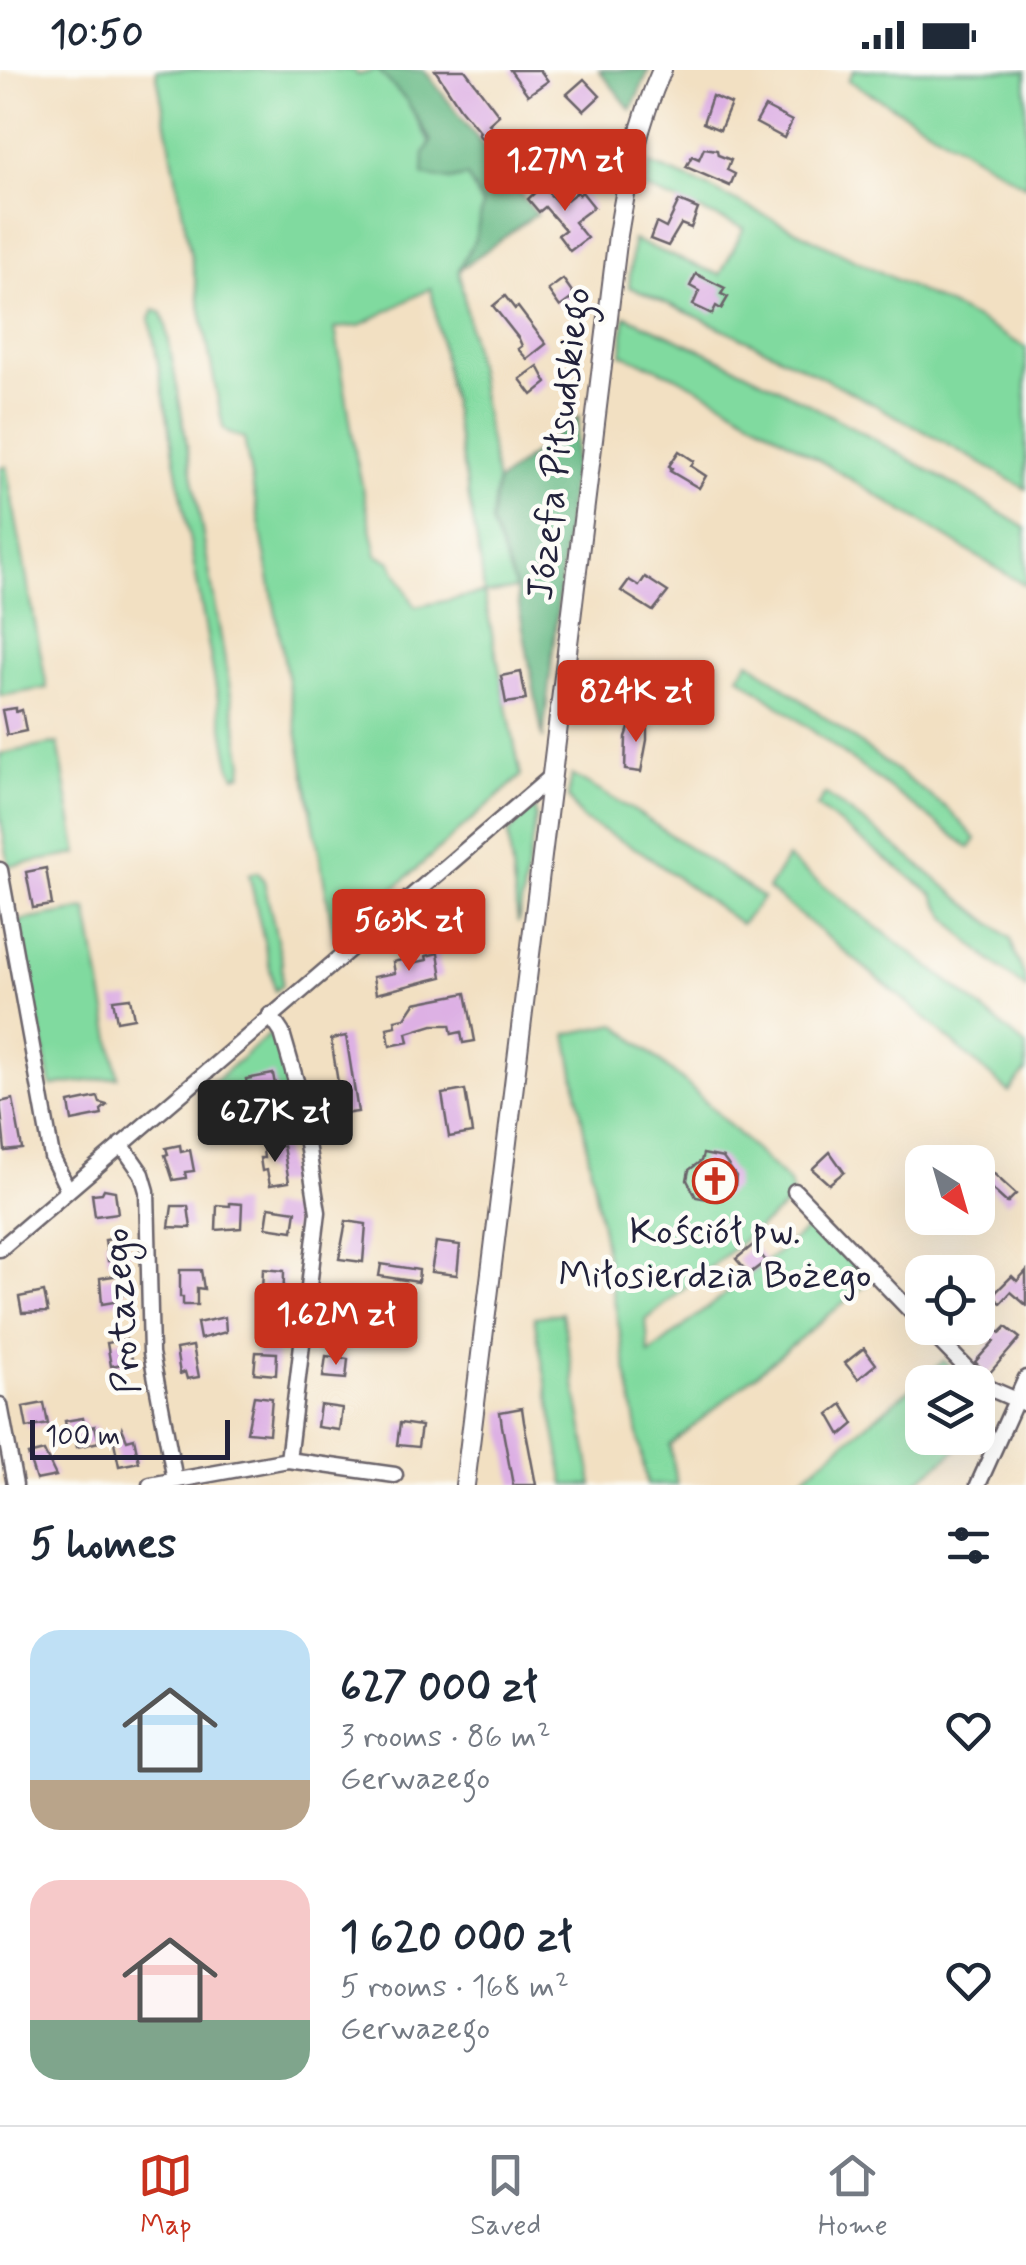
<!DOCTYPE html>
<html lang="en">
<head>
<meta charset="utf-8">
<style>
	body { margin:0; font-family:Mynerve,sans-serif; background:#f2f2f3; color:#1f2937; height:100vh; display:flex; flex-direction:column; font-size:38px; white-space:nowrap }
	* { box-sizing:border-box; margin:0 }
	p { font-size:32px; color:#747a83 }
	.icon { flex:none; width:55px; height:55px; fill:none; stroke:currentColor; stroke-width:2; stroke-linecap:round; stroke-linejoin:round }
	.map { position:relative; height:1415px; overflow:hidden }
	.drawer { display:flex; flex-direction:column; background:#fff; flex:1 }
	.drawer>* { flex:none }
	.needle { width:65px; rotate:143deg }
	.tools { position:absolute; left:905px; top:1075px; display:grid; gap:20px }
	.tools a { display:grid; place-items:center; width:90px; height:90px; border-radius:20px; background:#fff; box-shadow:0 10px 40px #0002; font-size:50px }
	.scale { position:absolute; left:30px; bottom:25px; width:200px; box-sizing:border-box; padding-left:10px; border:5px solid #22223b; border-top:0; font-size:28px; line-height:35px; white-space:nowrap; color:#22223b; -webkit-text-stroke:8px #fdfcf7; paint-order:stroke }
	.price { position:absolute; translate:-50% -85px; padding:0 22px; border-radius:10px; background:#c8321e; color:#fff; font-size:32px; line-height:65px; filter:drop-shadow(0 2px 5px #0008) }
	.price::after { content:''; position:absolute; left:50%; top:60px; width:30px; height:22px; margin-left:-15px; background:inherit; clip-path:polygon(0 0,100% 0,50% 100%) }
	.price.on { background:#222; color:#fff }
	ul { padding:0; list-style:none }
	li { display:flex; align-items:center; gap:30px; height:250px; padding:0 30px }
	li span { display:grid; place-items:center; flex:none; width:280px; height:200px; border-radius:30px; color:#555 }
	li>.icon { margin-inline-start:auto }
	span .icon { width:120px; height:120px; fill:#fffc; stroke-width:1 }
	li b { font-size:42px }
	h2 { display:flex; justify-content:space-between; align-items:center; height:120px; padding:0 30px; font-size:42px }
	.status { display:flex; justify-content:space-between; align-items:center; height:70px; padding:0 50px; background:#fff; direction:ltr }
	.status svg { height:28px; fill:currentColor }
	.dock { display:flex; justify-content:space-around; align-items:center; height:140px; border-top:2px solid #e0e1e3; background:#fff; font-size:28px; color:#747a83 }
	.dock a { display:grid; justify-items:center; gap:5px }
	.dock .on { color:#c8321e }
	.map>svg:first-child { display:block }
	.green { fill:#80da9f; stroke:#517e6d; stroke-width:2.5; fill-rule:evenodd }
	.forest { fill:#68ba86; stroke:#456e60; stroke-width:2.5 }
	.building { fill:#ddb0e4 }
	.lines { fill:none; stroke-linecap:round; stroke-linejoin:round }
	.minor-casing { stroke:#6b646a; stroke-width:19 }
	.tertiary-casing { stroke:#6b646a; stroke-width:22 }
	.minor { stroke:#fff; stroke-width:14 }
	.tertiary { stroke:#fff; stroke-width:18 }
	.labels { text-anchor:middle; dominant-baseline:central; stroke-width:9; stroke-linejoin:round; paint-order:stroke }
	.street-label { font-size:38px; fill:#22223b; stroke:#fdfcf7 }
	.poi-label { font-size:38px; fill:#22223b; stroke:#fdfcf7 }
</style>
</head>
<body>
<div class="status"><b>10:50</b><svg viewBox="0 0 49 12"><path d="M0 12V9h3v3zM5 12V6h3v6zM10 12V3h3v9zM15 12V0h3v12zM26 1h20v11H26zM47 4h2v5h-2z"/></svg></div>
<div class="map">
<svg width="1026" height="1415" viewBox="0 0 1026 1415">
	<rect width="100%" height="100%" fill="#fdfcf7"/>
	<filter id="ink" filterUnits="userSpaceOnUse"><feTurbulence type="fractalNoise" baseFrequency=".01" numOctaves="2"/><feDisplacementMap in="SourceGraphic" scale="20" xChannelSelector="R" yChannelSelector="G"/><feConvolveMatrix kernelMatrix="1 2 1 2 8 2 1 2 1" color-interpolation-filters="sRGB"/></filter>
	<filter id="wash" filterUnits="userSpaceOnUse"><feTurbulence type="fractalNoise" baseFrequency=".0048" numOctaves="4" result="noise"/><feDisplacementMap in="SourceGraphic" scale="40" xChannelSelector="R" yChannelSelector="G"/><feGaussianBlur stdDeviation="2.25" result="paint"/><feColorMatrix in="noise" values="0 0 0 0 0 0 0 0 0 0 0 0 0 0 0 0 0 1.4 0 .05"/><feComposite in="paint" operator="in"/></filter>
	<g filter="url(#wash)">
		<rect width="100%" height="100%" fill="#f2e0c2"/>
		<g class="green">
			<path d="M156 0H353L358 5 378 0 407 31 450 110 467 106 483 136 475 169 459 200 497 413 491 453 516 519 484 524 521 706 335 871 244 368 228 363 223 357ZM431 218 481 495 484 523 415 537 391 492 377 485 356 387 335 258 359 256Z"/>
			<path d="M854 0 1026 1V116L848 10Z"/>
			<path d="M650 94 701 114 978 250 1026 278V419C897 344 767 275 629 217L633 170 720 205 744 158 646 119Z"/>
			<path d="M154 240 162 243 166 255 243 693 242 704 235 706 230 696 150 249Z"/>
			<path d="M625 246C764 305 897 380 1026 458V516L724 332 675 306 622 284Z"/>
			<path d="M6 396 47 618 0 626V397Z"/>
			<path d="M749 591 949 740 976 769 970 778 739 606Z"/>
			<path d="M58 673 78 784 9 796 0 745V684Z"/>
			<path d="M572 705 638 743 763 828 741 854 642 782 582 749 568 727Z"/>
			<path d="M825 724 880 764 1011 869C1014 888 1026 900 1026 919 993 892 951 863 933 824L817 737Z"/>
			<path d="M534 735 536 747 518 853 508 764Z"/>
			<path d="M787 788 958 919 1026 976V1001L1009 1022 902 928 768 819Z"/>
			<path d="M258 802 264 811 282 892V915L275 921 249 804Z"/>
			<path d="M87 839 118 1007 51 1016 19 851Z"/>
			<path d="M616 954 689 1016 790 1114 794 1129 646 1250 649 1284 816 1152 870 1211 670 1375 677 1415H647L567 964Z"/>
			<path d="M272 962 288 1004 296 1057 222 1068 211 1014Z"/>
			<path d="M562 1243 593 1415H565L534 1247Z"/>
			<path d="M944 1291 966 1312H922V1368H972L912 1415H793Z"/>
		</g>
		<g class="forest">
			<path d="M378 0H424L536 144 459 200 475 169 483 135 467 106 450 110 423 105 424 83 431 71 407 31Z"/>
			<path d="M599 0H649L631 40Z"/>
			<path d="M579 347 543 669 516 519 491 453 497 413Z"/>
		</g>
		<g id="blocks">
			<g class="building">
				<path d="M435 0H465L499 45 489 54 514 86 505 94 478 64 480 62 460 38Z"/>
				<path d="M510 0H540L548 11 528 25Z"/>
				<path d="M584 9 600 26 584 41 567 24Z"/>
				<path d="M712 26 731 34 720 60 703 53Z"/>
				<path d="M765 37 792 51 784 68 756 53Z"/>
				<path d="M548 76 564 94 551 110 533 90Z"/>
				<path d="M704 78 717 80 718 85 731 90 727 100 735 104 730 116 686 97 692 86 699 89Z"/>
				<path d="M542 116 560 135 577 122 579 125 582 122 594 137 574 152 587 168 570 181 558 165 565 160 545 137 539 142 528 129Z"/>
				<path d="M679 131 698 139 691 158 681 154 668 176 650 169 656 153 666 158Z"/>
				<path d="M696 204 725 218 721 224 728 227 721 239 716 236 712 244 693 235 699 221 690 216Z"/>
				<path d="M563 209 575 226 560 237 548 220Z"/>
				<path d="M505 226 515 239 518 237 546 274 527 289 518 279 522 276 519 269 493 236Z"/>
				<path d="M538 296 547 313 532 325 520 309Z"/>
				<path d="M679 381 694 391 691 396 706 406 699 418 670 401 672 398 669 396Z"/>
				<path d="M645 507 668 522 653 541 621 521 629 510 639 516Z"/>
				<path d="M521 602 526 630 506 633 501 606Z"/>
				<path d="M16 638V642L22 640 26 661 7 665 2 640Z"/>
				<path d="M632 649 647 650V670L641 702 625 700 626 667Z"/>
				<path d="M46 798 52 835 33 838 26 802Z"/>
				<path d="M476 827 480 849 460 853 456 831Z"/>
				<path d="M438 883 442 907 376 924 373 907 395 903 393 892 406 889 407 894 427 890 426 886Z"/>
				<path d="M466 923 475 971 463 973 461 962 452 964 450 955H433L407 963 409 972 390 976 387 958 396 956 395 950 405 948 415 933Z"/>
				<path d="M130 928 134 948 117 951 113 930Z"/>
				<path d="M346 966 358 1042 343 1044 331 969Z"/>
				<path d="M273 1004 281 1046 252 1050 246 1009Z"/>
				<path d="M465 1020 472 1063 449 1067 442 1024Z"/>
				<path d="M98 1027 100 1033 107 1035 101 1040 102 1045 72 1051 69 1033Z"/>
				<path d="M13 1029 22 1079 5 1081 0 1032Z"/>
				<path d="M180 1075 181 1082 190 1080 194 1101 185 1102 186 1108 173 1110 165 1085 168 1084 166 1078Z"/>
				<path d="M283 1076 289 1112 270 1115 267 1100 262 1101 260 1088H264L263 1079Z"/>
				<path d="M830 1082 844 1102 829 1114 812 1099Z"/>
				<path d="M703 1084 723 1088 736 1106 735 1118 718 1131 696 1127 687 1110 689 1100 701 1091Z"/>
				<path d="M992 1102 1016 1124 1007 1133 983 1111Z"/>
				<path d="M104 1119 115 1121 118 1143 95 1146 92 1124 102 1123Z"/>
				<path d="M230 1133 242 1134 241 1158 216 1160 217 1135 230 1136Z"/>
				<path d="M172 1136H188L191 1158 169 1157Z"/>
				<path d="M269 1137 296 1141 293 1161 266 1157Z"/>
				<path d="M346 1151 366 1154 363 1192 339 1189Z"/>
				<path d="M126 1167 129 1187 108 1191 105 1170Z"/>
				<path d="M436 1172 460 1175 457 1205 431 1202Z"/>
				<path d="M753 1175 766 1191 749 1204 736 1189Z"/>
				<path d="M381 1194 419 1200 418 1212 379 1206Z"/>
				<path d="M263 1199 284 1201 283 1246 261 1243Z"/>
				<path d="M180 1200H201L204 1219 197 1218V1235H183V1227H180Z"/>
				<path d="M1026 1201V1235L1011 1222 1001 1233 992 1226 1012 1206 1017 1211Z"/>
				<path d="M120 1205 125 1224 119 1225 120 1231 102 1234 100 1208Z"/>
				<path d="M344 1221 372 1224 369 1256 341 1253Z"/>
				<path d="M44 1222 48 1242 22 1243 19 1227Z"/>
				<path d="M978 1241 1000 1263 1006 1257 1020 1268 988 1305 975 1292 994 1271 978 1256Z"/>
				<path d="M225 1247 226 1262 200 1269 197 1253Z"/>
				<path d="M126 1269 133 1292 111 1296 107 1273Z"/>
				<path d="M193 1276 199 1307 187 1309 185 1302 180 1304 176 1279Z"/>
				<path d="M864 1278 876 1294 858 1309 845 1293Z"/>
				<path d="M256 1282 277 1283 276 1305 254 1303Z"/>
				<path d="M326 1286 348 1289 346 1309 323 1307Z"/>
				<path d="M254 1326 272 1328 269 1364 247 1362Z"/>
				<path d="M44 1333 48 1354 27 1358 23 1337Z"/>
				<path d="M842 1334 854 1354 841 1365 829 1344Z"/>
				<path d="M320 1335 342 1338 339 1360 317 1357Z"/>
				<path d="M522 1338 524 1352 536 1415H513L502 1356 500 1342Z"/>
				<path d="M83 1348 85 1358 95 1356 99 1372 77 1377 73 1360 67 1361 65 1351Z"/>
				<path d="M400 1353 421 1356 418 1377 397 1375Z"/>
				<path d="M122 1358 127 1370 134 1368 139 1392 119 1396 114 1372 120 1371Z"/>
				<path d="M44 1381 56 1406 36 1410 28 1385Z"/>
			</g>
		</g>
	</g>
	<g filter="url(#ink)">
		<use href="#blocks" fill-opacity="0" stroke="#6b646a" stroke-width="2.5"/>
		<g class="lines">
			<defs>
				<g id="minor">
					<path d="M0 800 52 1087 68 1120"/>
					<path d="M270 945 282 963 298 1018 318 1142 288 1390"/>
					<path d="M121 1074 142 1104 147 1121 151 1283 175 1410"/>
					<path d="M795 1121 922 1253"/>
					<path d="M0 1179 552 706"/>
					<path d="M927 1258 984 1316 1026 1334"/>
					<path d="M0 1335 15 1415"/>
					<path d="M150 1415 288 1390 395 1405"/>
					<path d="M978 1415 1026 1308"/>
				</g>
				<path id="tertiary" d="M465 1415 618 165C627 109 638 53 662 0"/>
			</defs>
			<use href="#minor" class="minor-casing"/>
			<use href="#tertiary" class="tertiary-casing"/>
			<use href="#minor" class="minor"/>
			<use href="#tertiary" class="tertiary"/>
		</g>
	</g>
	<defs>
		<symbol id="church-ring" viewBox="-11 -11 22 22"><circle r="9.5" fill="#fdfcf7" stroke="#c8321e" stroke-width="1.5"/><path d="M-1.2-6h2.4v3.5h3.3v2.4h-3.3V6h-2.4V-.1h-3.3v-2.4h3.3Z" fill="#c8321e"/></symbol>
	</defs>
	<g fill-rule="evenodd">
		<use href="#church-ring" x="690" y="1086" width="50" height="50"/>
	</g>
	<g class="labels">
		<g class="street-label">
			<text transform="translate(560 374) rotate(-83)">Józefa Piłsudskiego</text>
			<text transform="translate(123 1241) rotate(-94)">Protazego</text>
		</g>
		<g class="poi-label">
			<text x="715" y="1162">Kościół pw.<tspan x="715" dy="44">Miłosierdzia Bożego</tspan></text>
		</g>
	</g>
</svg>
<div class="tools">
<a><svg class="needle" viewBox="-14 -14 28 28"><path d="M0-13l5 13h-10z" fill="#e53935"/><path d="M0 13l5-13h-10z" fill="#747a83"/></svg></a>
<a><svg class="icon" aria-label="locate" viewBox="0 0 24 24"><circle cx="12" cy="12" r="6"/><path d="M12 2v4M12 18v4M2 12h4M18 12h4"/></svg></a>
<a><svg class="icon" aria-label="layers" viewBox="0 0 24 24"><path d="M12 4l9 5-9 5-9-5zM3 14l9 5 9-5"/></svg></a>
</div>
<div class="scale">100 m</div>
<b class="price" style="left:565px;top:144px">1.27M zł</b>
<b class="price" style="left:636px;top:675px">824K zł</b>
<b class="price" style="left:409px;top:904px">563K zł</b>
<b class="price on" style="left:275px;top:1095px">627K zł</b>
<b class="price" style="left:336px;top:1298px">1.62M zł</b>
</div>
<section class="drawer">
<h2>5 homes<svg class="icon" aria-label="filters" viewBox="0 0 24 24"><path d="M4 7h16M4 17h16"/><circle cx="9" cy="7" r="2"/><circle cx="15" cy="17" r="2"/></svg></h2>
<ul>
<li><span style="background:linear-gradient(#bfe0f5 75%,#b9a48a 0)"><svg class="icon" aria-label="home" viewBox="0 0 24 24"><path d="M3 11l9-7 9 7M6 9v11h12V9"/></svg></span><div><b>627 000 zł</b><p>3 rooms · 86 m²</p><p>Gerwazego</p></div><svg class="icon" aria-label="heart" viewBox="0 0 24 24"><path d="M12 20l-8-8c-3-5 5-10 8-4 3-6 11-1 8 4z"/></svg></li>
<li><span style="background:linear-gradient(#f6c9c9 70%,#7fa58c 0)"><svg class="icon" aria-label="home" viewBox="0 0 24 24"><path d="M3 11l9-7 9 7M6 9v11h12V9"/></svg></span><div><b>1 620 000 zł</b><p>5 rooms · 168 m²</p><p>Gerwazego</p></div><svg class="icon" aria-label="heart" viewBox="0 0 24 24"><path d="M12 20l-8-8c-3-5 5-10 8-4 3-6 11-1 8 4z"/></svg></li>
</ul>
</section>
<nav class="dock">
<a class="on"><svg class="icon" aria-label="map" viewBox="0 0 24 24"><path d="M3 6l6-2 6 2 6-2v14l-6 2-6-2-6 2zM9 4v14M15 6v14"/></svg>Map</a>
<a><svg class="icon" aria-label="saved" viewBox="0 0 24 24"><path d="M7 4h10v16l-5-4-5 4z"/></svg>Saved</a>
<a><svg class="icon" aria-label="home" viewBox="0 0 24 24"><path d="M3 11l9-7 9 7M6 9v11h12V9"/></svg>Home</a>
</nav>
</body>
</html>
